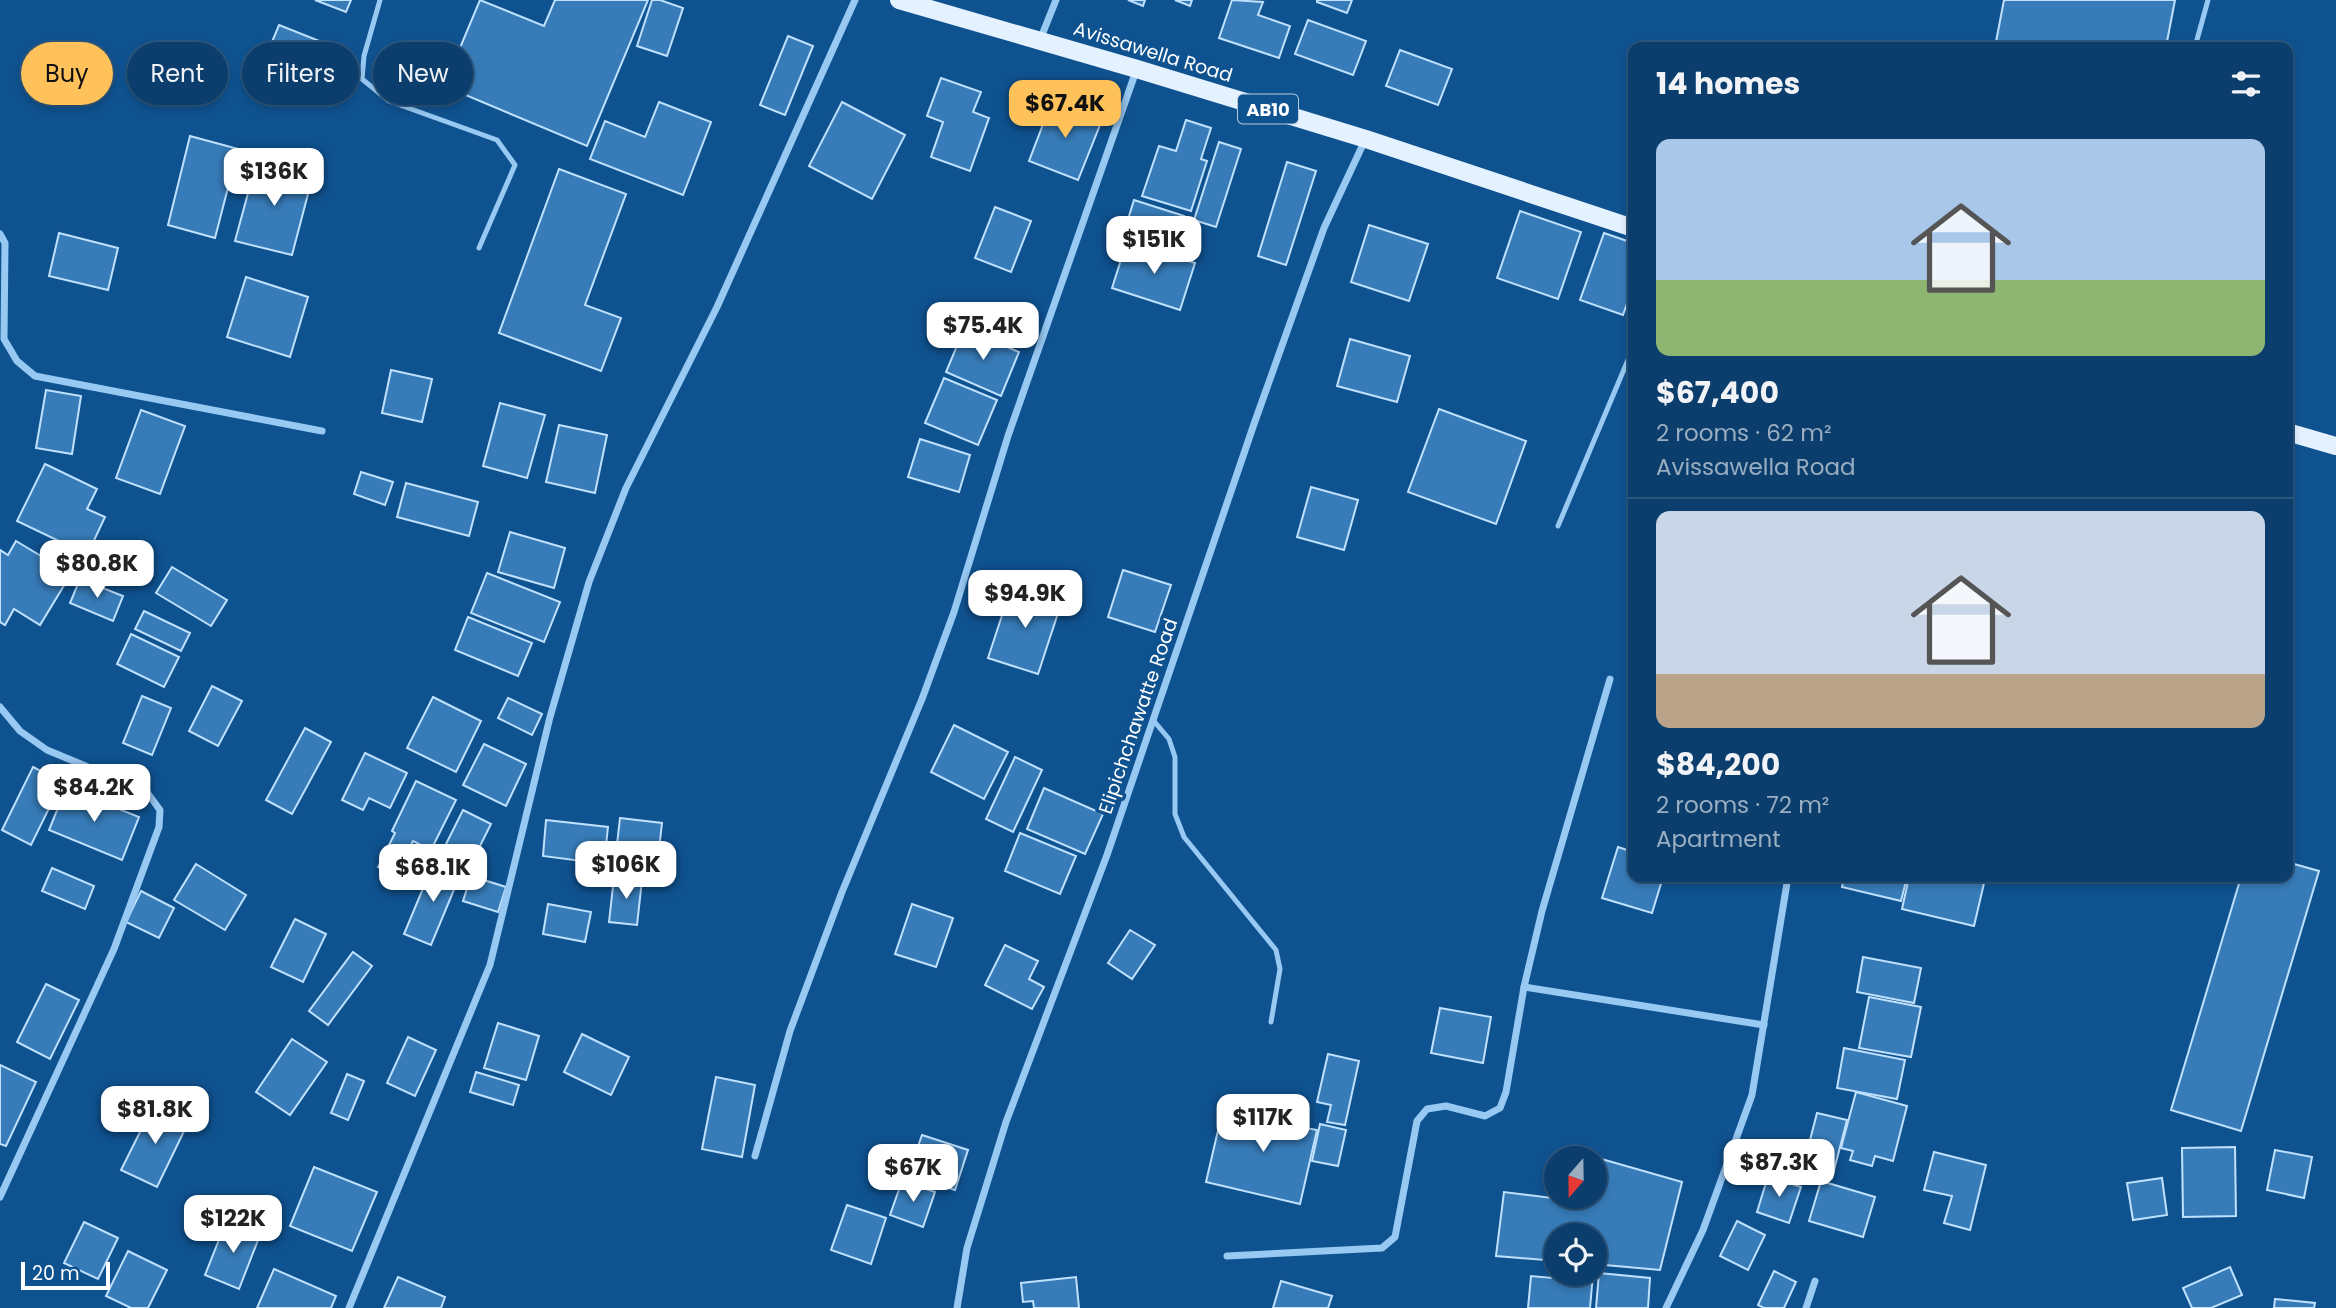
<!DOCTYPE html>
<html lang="en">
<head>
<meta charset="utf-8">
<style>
	body { margin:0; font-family:Poppins,sans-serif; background:#194974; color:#f1f3f6; height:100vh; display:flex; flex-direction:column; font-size:26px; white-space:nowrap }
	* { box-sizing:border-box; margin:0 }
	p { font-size:23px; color:#9aaec2 }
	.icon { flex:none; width:38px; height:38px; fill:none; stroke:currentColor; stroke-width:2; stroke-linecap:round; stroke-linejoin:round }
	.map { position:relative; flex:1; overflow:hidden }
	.sheet { position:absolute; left:1628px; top:42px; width:665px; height:840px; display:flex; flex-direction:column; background:#0b3e6c; border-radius:14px; box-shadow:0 4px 10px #0003,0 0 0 2px #2b577f }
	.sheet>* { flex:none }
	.banner { position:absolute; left:21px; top:42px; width:665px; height:63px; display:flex; gap:14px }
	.needle { width:46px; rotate:200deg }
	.controls { position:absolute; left:1544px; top:1146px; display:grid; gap:14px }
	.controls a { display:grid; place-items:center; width:63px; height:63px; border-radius:50%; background:#0b3e6c; box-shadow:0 4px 10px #0003,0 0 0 2px #2b577f; font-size:35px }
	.scale { position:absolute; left:21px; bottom:18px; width:89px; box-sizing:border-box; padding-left:7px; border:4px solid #fff; border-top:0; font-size:19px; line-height:24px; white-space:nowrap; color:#fff; -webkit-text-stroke:5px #0f5290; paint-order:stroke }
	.price { position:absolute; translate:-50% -60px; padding:0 16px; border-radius:14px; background:#fff; color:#222; font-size:23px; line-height:46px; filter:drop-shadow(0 2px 4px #0008) }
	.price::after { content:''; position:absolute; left:50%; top:42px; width:21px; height:16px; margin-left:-10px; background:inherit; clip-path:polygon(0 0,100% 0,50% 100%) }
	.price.on { background:#ffc15a; color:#111 }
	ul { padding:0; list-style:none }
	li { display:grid; align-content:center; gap:14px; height:371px; padding:0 28px }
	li+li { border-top:2px solid #2b577f }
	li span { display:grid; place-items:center; height:217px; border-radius:14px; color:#555 }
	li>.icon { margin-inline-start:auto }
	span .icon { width:126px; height:126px; fill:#fffc; stroke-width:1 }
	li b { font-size:30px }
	h2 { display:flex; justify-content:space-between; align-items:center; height:84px; padding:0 28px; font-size:30px }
	.tag { padding:0 24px; border-radius:32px; background:#0b3e6c; box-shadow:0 4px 10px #0003,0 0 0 2px #2b577f; font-size:24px; line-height:63px }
	.tag.on { background:#ffc15a; color:#111 }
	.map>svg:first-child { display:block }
	.building { fill:#377cb9; stroke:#bfe1fe; stroke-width:2 }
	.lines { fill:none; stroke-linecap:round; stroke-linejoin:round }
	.service { stroke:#98c9f3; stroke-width:5 }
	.minor { stroke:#98c9f3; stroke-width:7 }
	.primary { stroke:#e4f1ff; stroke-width:18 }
	.labels { text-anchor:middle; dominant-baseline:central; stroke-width:7; stroke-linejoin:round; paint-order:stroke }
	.shield { fill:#0f5290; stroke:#b7cbde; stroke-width:2 }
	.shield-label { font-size:18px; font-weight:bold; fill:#fff }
	.street-label { font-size:19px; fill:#fff; stroke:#0f5290 }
</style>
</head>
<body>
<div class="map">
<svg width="2336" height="1308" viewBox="0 0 2336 1308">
	<rect width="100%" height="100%" fill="#0f5290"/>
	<g class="building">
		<path d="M315 0H351L346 12Z"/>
		<path d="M480 0 544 26 555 0H648L587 146 444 86Z"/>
		<path d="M652 0H660L683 8 667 56 637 46Z"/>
		<path d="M1128 0H1145L1143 6Z"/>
		<path d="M1175 0H1192L1190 6Z"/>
		<path d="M1232 0 1263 2 1258 15 1290 26 1279 58 1219 38Z"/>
		<path d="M1317 0H1352L1347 13 1317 2Z"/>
		<path d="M2004 0H2175L2166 47H1995Z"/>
		<path d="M1308 20 1366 41 1353 75 1295 54Z"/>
		<path d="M279 25 332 46 323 70 269 49Z"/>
		<path d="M788 36 813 46 785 115 760 105Z"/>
		<path d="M1400 50 1452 69 1438 105 1386 86Z"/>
		<path d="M941 78 981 92 973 112 989 118 970 171 931 157 943 122 927 116Z"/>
		<path d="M1052 101 1102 120 1078 180 1029 161Z"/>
		<path d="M659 102 711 122 683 195 590 159 605 121 645 137Z"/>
		<path d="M842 102 905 135 872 199 809 166Z"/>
		<path d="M1186 120 1211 128 1201 159 1207 161 1191 211 1142 196 1159 146 1176 151Z"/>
		<path d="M190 136 238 149 215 238 168 225Z"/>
		<path d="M1219 142 1241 149 1216 227 1194 220Z"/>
		<path d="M257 160 313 175 292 255 235 241Z"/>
		<path d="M1287 162 1316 171 1286 265 1258 256Z"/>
		<path d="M559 169 626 194 585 305 621 318 601 371 499 333Z"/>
		<path d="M1134 200 1184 216 1174 248 1124 232Z"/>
		<path d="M995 207 1031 221 1011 272 975 258Z"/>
		<path d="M1520 211 1581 232 1558 299 1497 278Z"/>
		<path d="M1369 225 1428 244 1409 301 1351 282Z"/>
		<path d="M59 233 118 248 108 290 49 276Z"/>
		<path d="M1604 233 1633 243V286L1623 315 1580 300Z"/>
		<path d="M1127 241 1195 263 1180 310 1112 288Z"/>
		<path d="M246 277 308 297 290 357 227 337Z"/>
		<path d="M964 329 1019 352 1001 396 946 372Z"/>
		<path d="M1350 339 1410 356 1397 402 1337 386Z"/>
		<path d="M391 370 432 379 422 422 382 413Z"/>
		<path d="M944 378 997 400 978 445 925 423Z"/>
		<path d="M46 390 81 396 72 454 36 448Z"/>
		<path d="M500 403 545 415 527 478 483 466Z"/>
		<path d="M1439 409 1526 441 1496 524 1408 492Z"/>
		<path d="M141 410 185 426 160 494 116 478Z"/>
		<path d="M559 425 607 435 595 493 546 482Z"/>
		<path d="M920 439 970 455 959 492 908 477Z"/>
		<path d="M45 464 97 489 87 509 105 517 82 566 54 552 59 541 17 521Z"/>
		<path d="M361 472 393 482 385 505 354 494Z"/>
		<path d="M406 483 478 502 469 536 397 517Z"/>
		<path d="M1311 487 1358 500 1344 550 1297 537Z"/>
		<path d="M510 532 565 548 554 588 498 572Z"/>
		<path d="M16 541 71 574 40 625 14 609 5 625 0 622V550L8 555Z"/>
		<path d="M172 567 227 600 211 626 156 593Z"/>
		<path d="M1123 570 1171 585 1155 632 1108 617Z"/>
		<path d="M487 573 560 602 544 642 471 613Z"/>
		<path d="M80 579 123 596 113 621 70 603Z"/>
		<path d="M1012 585 1062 601 1038 674 988 658Z"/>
		<path d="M144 611 190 633 181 651 135 629Z"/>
		<path d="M468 617 532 643 518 676 455 650Z"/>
		<path d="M131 634 179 657 164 687 117 664Z"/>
		<path d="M212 686 242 701 218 746 189 731Z"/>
		<path d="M142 696 171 708 152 755 123 743Z"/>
		<path d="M433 697 481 721 456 772 407 748Z"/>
		<path d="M508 698 542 714 532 735 498 718Z"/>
		<path d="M954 725 1008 752 984 799 931 772Z"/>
		<path d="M305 728 331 742 292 814 266 800Z"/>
		<path d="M484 744 526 764 506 806 463 785Z"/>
		<path d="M365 753 407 773 390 808 369 798 363 810 342 800Z"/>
		<path d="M1015 757 1042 770 1013 832 986 819Z"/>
		<path d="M33 767 62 782 31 845 2 830Z"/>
		<path d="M416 781 456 800 431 850 413 841 395 876 378 867 395 833 392 831Z"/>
		<path d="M66 788 139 817 122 860 49 830Z"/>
		<path d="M1044 788 1103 814 1085 854 1027 829Z"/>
		<path d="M463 810 491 824 471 864 443 850Z"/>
		<path d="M620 818 662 823 657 867 615 862Z"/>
		<path d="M546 820 608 827 604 864 543 856Z"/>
		<path d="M1020 833 1076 856 1060 894 1005 871Z"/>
		<path d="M1618 847 1633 852V877H1663L1652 913 1602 898Z"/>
		<path d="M434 862 461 873 431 945 404 934Z"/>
		<path d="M2287 862 2319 871 2241 1131 2171 1110 2241 877H2287Z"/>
		<path d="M196 864 246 895 225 930 174 900Z"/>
		<path d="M52 868 94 886 85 909 42 891Z"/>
		<path d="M471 876 506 887 498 912 463 901Z"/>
		<path d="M614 877 642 880 637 925 609 922Z"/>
		<path d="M1844 877H1907L1901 901 1842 887Z"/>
		<path d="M1909 877H1975L1985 879 1974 926 1902 909Z"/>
		<path d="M141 891 174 908 159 938 126 922Z"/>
		<path d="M548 904 591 912 585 942 543 934Z"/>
		<path d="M912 904 953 918 936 967 895 954Z"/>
		<path d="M295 919 326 934 303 982 271 967Z"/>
		<path d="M1130 930 1155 945 1132 979 1108 963Z"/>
		<path d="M1005 945 1038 961 1029 979 1044 987 1032 1009 985 985Z"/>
		<path d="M353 952 372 966 328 1025 309 1011Z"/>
		<path d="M1863 957 1921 968 1914 1003 1857 992Z"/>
		<path d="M46 984 79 1000 50 1059 17 1042Z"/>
		<path d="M1869 997 1921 1007 1911 1057 1859 1048Z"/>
		<path d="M1440 1008 1491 1017 1483 1063 1431 1053Z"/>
		<path d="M498 1023 539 1036 526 1080 484 1068Z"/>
		<path d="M582 1034 629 1057 611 1095 564 1072Z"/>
		<path d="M408 1037 436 1050 415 1096 387 1083Z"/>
		<path d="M292 1039 327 1062 290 1115 256 1092Z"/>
		<path d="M1844 1048 1905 1060 1897 1099 1837 1088Z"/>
		<path d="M1328 1054 1359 1061 1345 1125 1327 1122 1331 1105 1317 1102Z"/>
		<path d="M0 1065 36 1082 6 1146 0 1144Z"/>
		<path d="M476 1072 519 1085 513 1105 470 1092Z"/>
		<path d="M347 1074 364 1081 348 1120 331 1113Z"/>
		<path d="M716 1077 755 1085 742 1157 702 1149Z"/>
		<path d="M1856 1092 1907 1106 1893 1161 1875 1156 1872 1166 1850 1160 1853 1151 1841 1148Z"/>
		<path d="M1280 1102 1304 1107 1300 1127 1317 1130 1300 1204 1206 1182 1223 1109 1276 1121Z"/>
		<path d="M154 1104 189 1121 157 1187 121 1170Z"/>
		<path d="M1817 1113 1847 1120 1832 1178 1802 1171Z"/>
		<path d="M1320 1124 1346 1130 1338 1166 1312 1161Z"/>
		<path d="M922 1135 968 1150 955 1190 908 1175Z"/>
		<path d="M2235 1147 2236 1216 2183 1217 2182 1148Z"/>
		<path d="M2275 1150 2312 1157 2304 1198 2267 1190Z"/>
		<path d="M1934 1152 1986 1165 1970 1230 1944 1223 1952 1196 1924 1190Z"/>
		<path d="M1591 1156 1682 1182 1660 1270 1594 1264V1236H1556V1261L1496 1256 1504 1192 1576 1201 1577 1197H1594V1158H1590Z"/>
		<path d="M314 1167 377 1192 352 1251 290 1226Z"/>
		<path d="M1768 1176 1801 1187 1789 1223 1757 1212Z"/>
		<path d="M2162 1178 2167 1215 2133 1220 2127 1183Z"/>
		<path d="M902 1181 935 1192 923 1227 890 1215Z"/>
		<path d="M1821 1181 1875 1197 1863 1237 1809 1221Z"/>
		<path d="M847 1205 886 1218 871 1264 831 1250Z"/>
		<path d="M1737 1221 1765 1235 1748 1270 1720 1256Z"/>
		<path d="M84 1222 118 1238 98 1279 64 1263Z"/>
		<path d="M226 1222 260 1235 239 1289 205 1275Z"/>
		<path d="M128 1251 167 1270 148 1308H131L106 1296Z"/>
		<path d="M2230 1267 2242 1295 2211 1308H2192L2183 1288Z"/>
		<path d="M274 1269 336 1296 331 1308H257Z"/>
		<path d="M1774 1271 1796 1282 1784 1308H1764L1758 1305Z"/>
		<path d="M1599 1273 1650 1278 1648 1308H1596Z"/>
		<path d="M1564 1274H1593L1590 1308H1528L1531 1276 1564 1279Z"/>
		<path d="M398 1277 445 1297 441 1308H384Z"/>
		<path d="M1076 1277 1079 1308H1034L1033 1301 1023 1302 1021 1283Z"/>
		<path d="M1281 1281 1332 1296 1328 1308H1273Z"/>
		<path d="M2275 1299 2315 1303 2314 1308H2274Z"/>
	</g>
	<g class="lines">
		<g class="service">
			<path d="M380 0 364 56 362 79 389 101 497 140 515 165 479 248"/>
			<path d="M2195 47 2208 0"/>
			<path d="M1558 526 1633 348"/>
			<path d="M1153 720 1169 739 1175 757V814L1184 837 1276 950 1280 969 1271 1022"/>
		</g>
		<g class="minor">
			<path d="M1040 40 1056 0"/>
			<path d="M0 234 5 243 4 339 17 361 35 376 322 431"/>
			<path d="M0 707 20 731 47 750 146 791 160 810 159 827 114 949 0 1197"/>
			<path d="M1524 987 1764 1025"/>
			<path d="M755 1156 790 1031 842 892 922 699 954 612 1008 436 1136 71"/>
			<path d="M1227 1256 1382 1248 1395 1237 1417 1121 1427 1109 1446 1106 1485 1116 1500 1108 1506 1092 1524 987 1542 911 1610 679"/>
			<path d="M349 1308 490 965 550 717 589 582 626 488 717 307 855 0"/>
			<path d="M957 1308 967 1248 1006 1122 1107 855 1254 424 1324 228 1365 140"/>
			<path d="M1666 1308 1703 1230 1752 1095 1788 877"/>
			<path d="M1806 1308 1815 1281"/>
		</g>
		<g class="primary">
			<path d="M899 0 1137 69 1366 139 1633 228"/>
			<path d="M2287 432 2336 446"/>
		</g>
	</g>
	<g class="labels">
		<rect class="shield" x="1238" y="94.5" width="60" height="29" rx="5"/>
		<g class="shield-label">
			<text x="1268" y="109">AB10</text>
		</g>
		<g class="street-label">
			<text transform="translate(1153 52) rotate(17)">Avissawella Road</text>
			<text transform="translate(1138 716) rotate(-71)">Elipichchawatte Road</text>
		</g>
	</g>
</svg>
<div class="controls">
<a><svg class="needle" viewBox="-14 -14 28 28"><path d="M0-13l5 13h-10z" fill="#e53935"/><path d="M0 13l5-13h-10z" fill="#9aaec2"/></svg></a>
<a><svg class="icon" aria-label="locate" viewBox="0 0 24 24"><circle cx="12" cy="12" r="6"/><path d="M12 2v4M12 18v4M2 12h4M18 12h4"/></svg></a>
</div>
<div class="scale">20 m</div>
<b class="price on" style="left:1065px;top:140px">$67.4K</b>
<b class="price" style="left:274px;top:208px">$136K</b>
<b class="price" style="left:1154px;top:276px">$151K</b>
<b class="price" style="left:983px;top:362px">$75.4K</b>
<b class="price" style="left:97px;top:600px">$80.8K</b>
<b class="price" style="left:1025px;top:630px">$94.9K</b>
<b class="price" style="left:94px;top:824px">$84.2K</b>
<b class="price" style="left:626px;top:901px">$106K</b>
<b class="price" style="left:433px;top:904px">$68.1K</b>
<b class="price" style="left:155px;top:1146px">$81.8K</b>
<b class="price" style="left:1263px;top:1154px">$117K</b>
<b class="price" style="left:1779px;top:1199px">$87.3K</b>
<b class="price" style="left:913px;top:1204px">$67K</b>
<b class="price" style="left:233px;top:1255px">$122K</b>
<div class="banner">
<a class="tag on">Buy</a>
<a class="tag">Rent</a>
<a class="tag">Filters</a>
<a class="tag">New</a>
</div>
<section class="sheet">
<h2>14 homes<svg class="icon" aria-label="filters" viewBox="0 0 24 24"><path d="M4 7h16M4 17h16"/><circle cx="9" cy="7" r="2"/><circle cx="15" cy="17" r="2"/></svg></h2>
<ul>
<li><span style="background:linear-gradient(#a9c7e8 65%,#8fb573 0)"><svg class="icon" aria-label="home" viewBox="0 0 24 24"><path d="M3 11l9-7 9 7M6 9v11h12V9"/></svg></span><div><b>$67,400</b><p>2 rooms · 62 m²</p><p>Avissawella Road</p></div></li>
<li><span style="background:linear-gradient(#c9d6e8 75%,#b9a48a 0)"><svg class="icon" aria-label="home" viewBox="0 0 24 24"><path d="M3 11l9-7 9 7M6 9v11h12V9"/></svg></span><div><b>$84,200</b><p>2 rooms · 72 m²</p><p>Apartment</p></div></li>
</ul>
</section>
</div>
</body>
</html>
